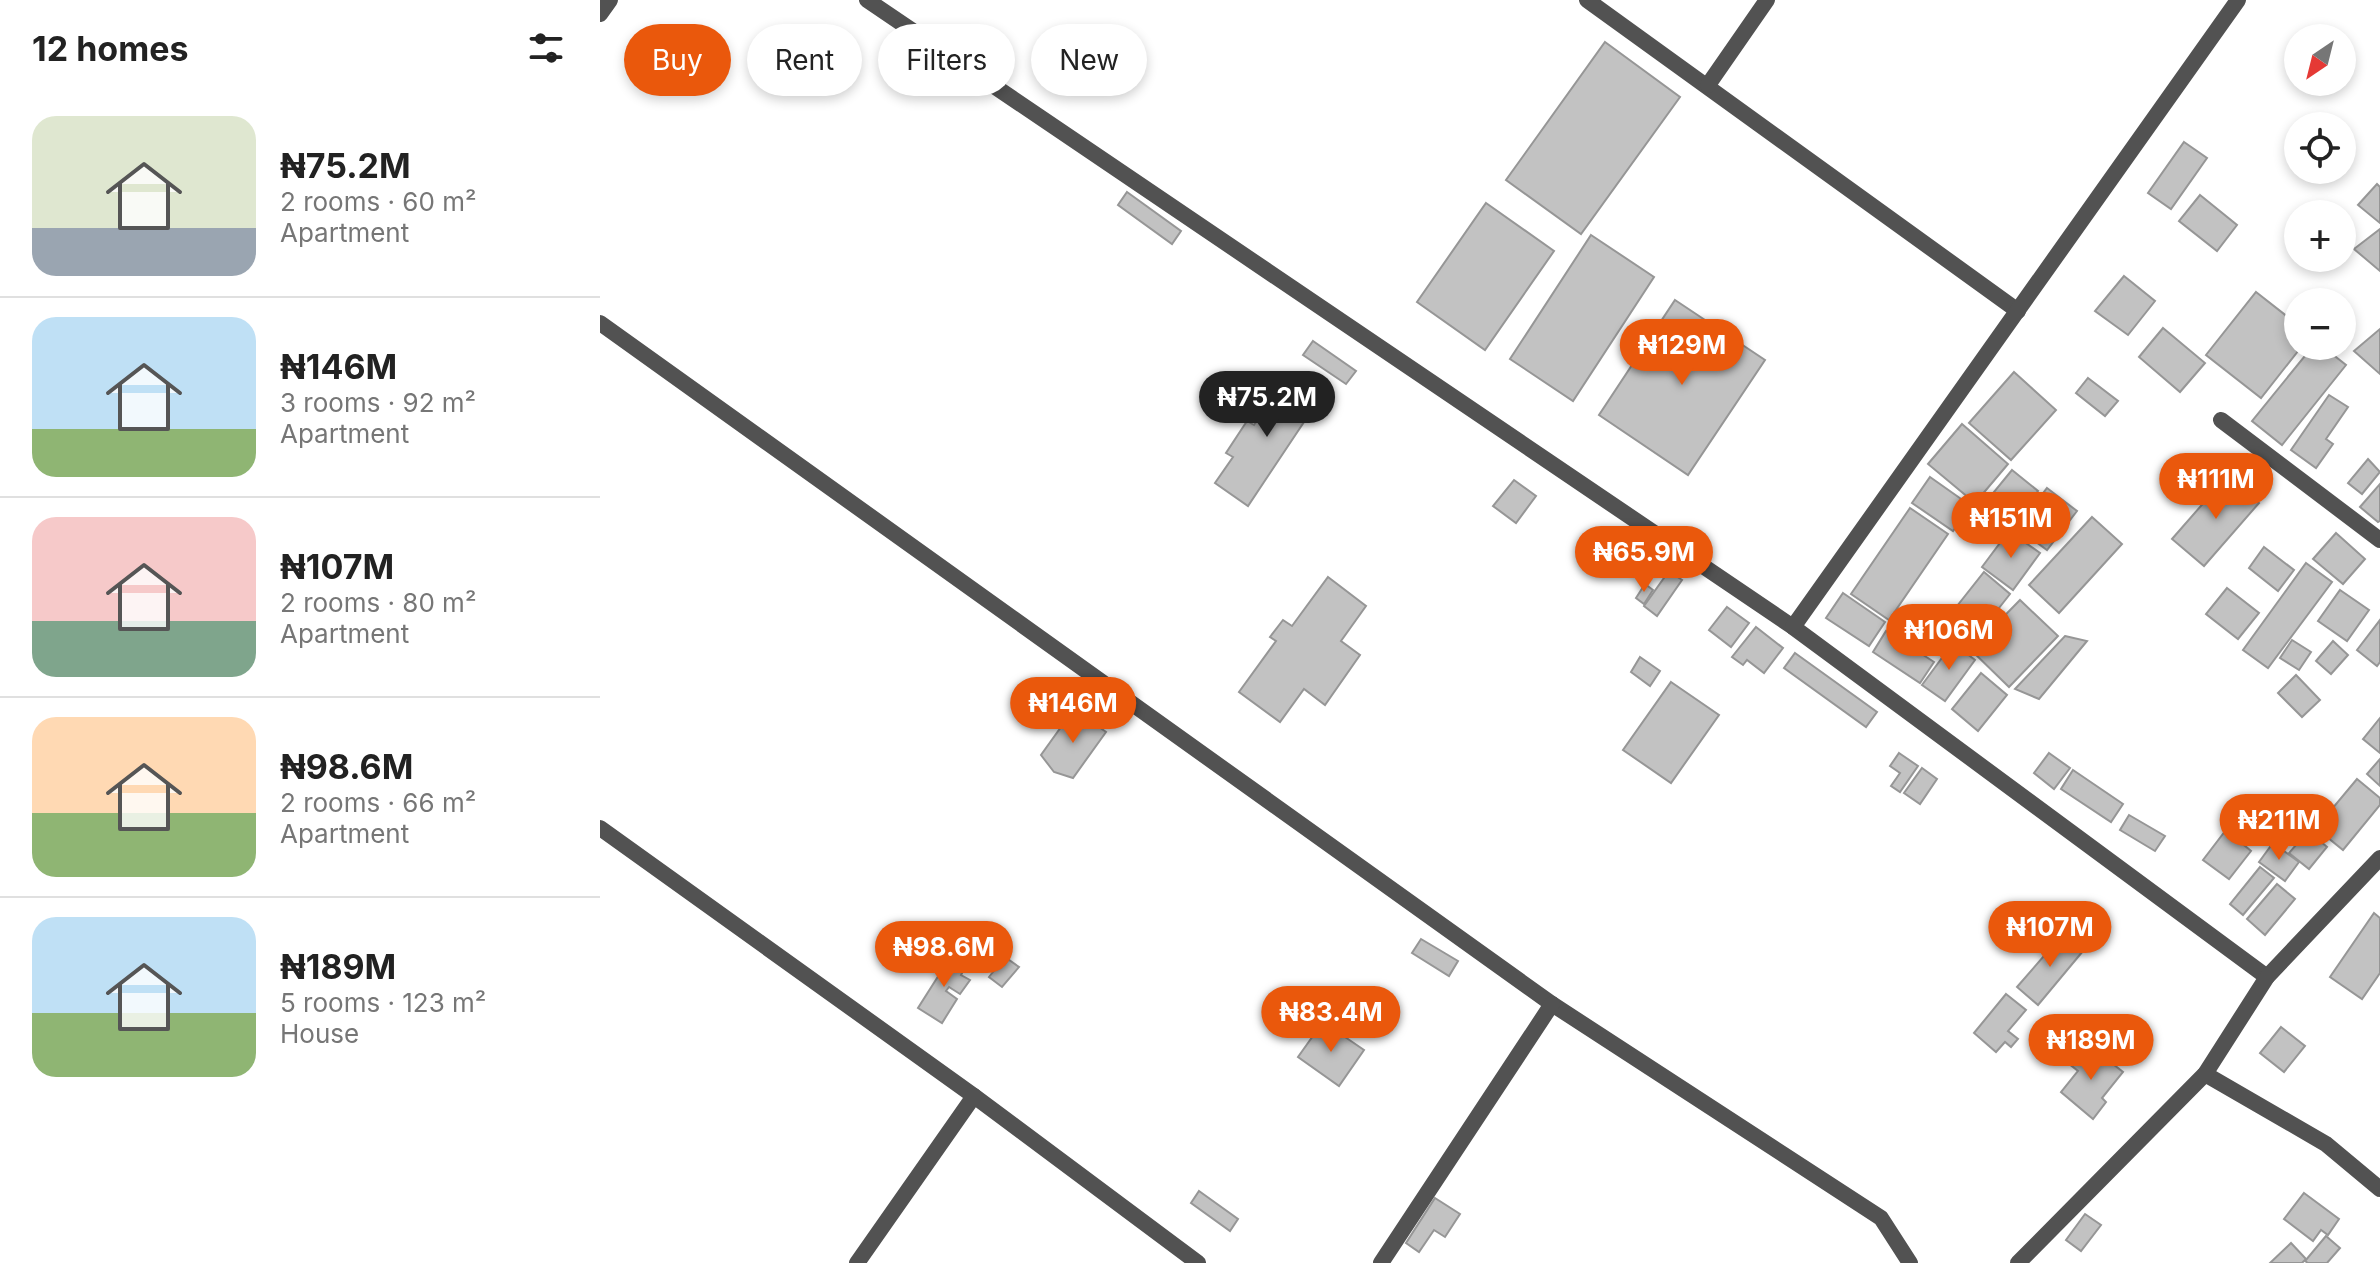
<!DOCTYPE html>
<html lang="en">
<head>
<meta charset="utf-8">
<style>
	body { margin:0; font-family:Inter,sans-serif; background:#f6f6f6; color:#222; height:100vh; display:flex; flex-direction:column; font-size:30px; white-space:nowrap }
	* { box-sizing:border-box; margin:0 }
	p { font-size:26px; color:#767676 }
	.icon { flex:none; width:44px; height:44px; fill:none; stroke:currentColor; stroke-width:2; stroke-linecap:round; stroke-linejoin:round }
	.map { position:relative; flex:1; overflow:hidden }
	.sheet { display:flex; flex-direction:column; background:#fff; width:600px }
	.sheet>* { flex:none }
	.hud { position:absolute; left:24px; top:24px; width:760px; height:72px; display:flex; gap:16px }
	.needle { width:52px; rotate:215deg }
	.tools { position:absolute; left:1684px; top:24px; display:grid; gap:16px }
	.tools a { display:grid; place-items:center; width:72px; height:72px; border-radius:50%; background:#fff; box-shadow:0 4px 12px #0003; font-size:40px }
	.price { position:absolute; translate:-50% -68px; padding:0 18px; border-radius:28px; background:#ea580c; color:#fff; font-size:26px; line-height:52px; filter:drop-shadow(0 2px 4px #0008) }
	.price::after { content:''; position:absolute; left:50%; top:48px; width:24px; height:18px; margin-left:-12px; background:inherit; clip-path:polygon(0 0,100% 0,50% 100%) }
	.price.current { background:#222; color:#fff }
	ul { padding:0; list-style:none }
	li { display:flex; align-items:center; gap:24px; height:200px; padding:0 32px }
	li+li { border-top:2px solid #e0e0e0 }
	li span { display:grid; place-items:center; flex:none; width:224px; height:160px; border-radius:24px; color:#555 }
	li>.icon { margin-inline-start:auto }
	span .icon { width:96px; height:96px; fill:#fffc; stroke-width:1 }
	li b { font-size:34px }
	h2 { display:flex; justify-content:space-between; align-items:center; height:96px; padding:0 32px; font-size:34px }
	.tag { padding:0 28px; border-radius:36px; background:#fff; box-shadow:0 4px 12px #0003; font-size:28px; line-height:72px }
	.tag.current { background:#ea580c; color:#fff }
	main { display:flex; flex:1; min-height:0 }
	.map>svg:first-child { display:block }
	.building { fill:#c2c2c2; stroke:#969696; stroke-width:2 }
	.lines { fill:none; stroke-linecap:round; stroke-linejoin:round }
	.street { stroke:#525252; stroke-width:16 }
</style>
</head>
<body>
<main>
<section class="sheet">
<h2>12 homes<svg class="icon" aria-label="filters" viewBox="0 0 24 24"><path d="M4 7h16M4 17h16"/><circle cx="9" cy="7" r="2"/><circle cx="15" cy="17" r="2"/></svg></h2>
<ul>
<li><span style="background:linear-gradient(#dfe7d0 70%,#9aa5b1 0)"><svg class="icon" aria-label="home" viewBox="0 0 24 24"><path d="M3 11l9-7 9 7M6 9v11h12V9"/></svg></span><div><b>₦75.2M</b><p>2 rooms · 60 m²</p><p>Apartment</p></div></li>
<li><span style="background:linear-gradient(#bfe0f5 70%,#8fb573 0)"><svg class="icon" aria-label="home" viewBox="0 0 24 24"><path d="M3 11l9-7 9 7M6 9v11h12V9"/></svg></span><div><b>₦146M</b><p>3 rooms · 92 m²</p><p>Apartment</p></div></li>
<li><span style="background:linear-gradient(#f6c9c9 65%,#7fa58c 0)"><svg class="icon" aria-label="home" viewBox="0 0 24 24"><path d="M3 11l9-7 9 7M6 9v11h12V9"/></svg></span><div><b>₦107M</b><p>2 rooms · 80 m²</p><p>Apartment</p></div></li>
<li><span style="background:linear-gradient(#ffd9b3 60%,#8fb573 0)"><svg class="icon" aria-label="home" viewBox="0 0 24 24"><path d="M3 11l9-7 9 7M6 9v11h12V9"/></svg></span><div><b>₦98.6M</b><p>2 rooms · 66 m²</p><p>Apartment</p></div></li>
<li><span style="background:linear-gradient(#bfe0f5 60%,#8fb573 0)"><svg class="icon" aria-label="home" viewBox="0 0 24 24"><path d="M3 11l9-7 9 7M6 9v11h12V9"/></svg></span><div><b>₦189M</b><p>5 rooms · 123 m²</p><p>House</p></div></li>
</ul>
</section>
<div class="map">
<svg width="1780" height="1263" viewBox="0 0 1780 1263">
	<rect width="100%" height="100%" fill="#fff"/>
	<g class="building">
		<path d="M1005 42 1080 97 981 234 906 180Z"/>
		<path d="M1584 142 1607 158 1571 209 1548 193Z"/>
		<path d="M1777 184 1780 187V223L1758 205Z"/>
		<path d="M527 192 581 231 572 244 518 205Z"/>
		<path d="M1600 195 1637 225 1617 251 1579 221Z"/>
		<path d="M886 203 954 251 885 350 817 302Z"/>
		<path d="M1780 229V271L1754 249Z"/>
		<path d="M991 235 1054 277 973 401 910 359Z"/>
		<path d="M1524 276 1555 301 1528 335 1495 311Z"/>
		<path d="M1656 292 1698 325V346H1702L1661 398 1606 355Z"/>
		<path d="M1075 300 1165 360 1088 475 999 415Z"/>
		<path d="M1563 328 1605 363 1580 392 1539 357Z"/>
		<path d="M1780 329V374L1754 351Z"/>
		<path d="M713 341 756 371 746 384 703 355Z"/>
		<path d="M1713 346H1722L1746 365 1682 445 1652 421Z"/>
		<path d="M1414 372 1456 410 1411 460 1369 423Z"/>
		<path d="M688 373 722 395 648 506 615 483 633 457 626 453 647 421 654 425Z"/>
		<path d="M1488 378 1518 401 1505 416 1476 393Z"/>
		<path d="M1729 395 1748 407 1726 439 1733 444 1716 468 1691 450Z"/>
		<path d="M1362 424 1408 464 1375 503 1328 464Z"/>
		<path d="M1768 459 1780 472 1762 494 1748 483Z"/>
		<path d="M1412 470 1438 491 1407 530 1380 509Z"/>
		<path d="M1628 475 1659 503 1604 566 1572 539Z"/>
		<path d="M1330 477 1371 506 1353 531 1312 503Z"/>
		<path d="M914 480 936 496 916 523 893 506Z"/>
		<path d="M1780 484V521L1778 522 1760 507Z"/>
		<path d="M1447 488 1477 511 1447 550 1417 528Z"/>
		<path d="M1310 508 1348 534 1289 620 1251 594Z"/>
		<path d="M1492 517 1522 544 1459 613 1429 585Z"/>
		<path d="M1409 531 1440 553 1413 590 1382 567Z"/>
		<path d="M1736 533 1765 559 1743 584 1713 559Z"/>
		<path d="M1664 547 1694 570 1678 591 1649 568Z"/>
		<path d="M1047 553 1060 561 1046 583 1032 575Z"/>
		<path d="M1706 563 1732 582 1668 668 1643 650Z"/>
		<path d="M1069 571 1082 580 1057 616 1044 606Z"/>
		<path d="M1384 572 1410 594 1369 646 1342 625Z"/>
		<path d="M728 577 766 606 741 641 760 655 725 705 704 689 680 722 639 692 676 641 670 637 683 620 692 626Z"/>
		<path d="M1045 584 1053 590 1044 604 1036 598Z"/>
		<path d="M1627 588 1659 613 1638 639 1606 614Z"/>
		<path d="M1740 590 1769 610 1747 641 1718 621Z"/>
		<path d="M1243 593 1285 622 1269 646 1226 618Z"/>
		<path d="M1420 600 1458 636 1409 687 1371 650Z"/>
		<path d="M1127 607 1149 623 1131 647 1109 630Z"/>
		<path d="M1780 620V662L1777 666 1757 650Z"/>
		<path d="M1156 627 1183 648 1164 673 1147 660 1143 665 1132 657Z"/>
		<path d="M1286 631 1334 662 1320 683 1273 652Z"/>
		<path d="M1465 636 1487 641 1439 699 1415 689Z"/>
		<path d="M1692 640 1711 652 1699 670 1680 658Z"/>
		<path d="M1733 641 1748 655 1731 674 1716 661Z"/>
		<path d="M1353 643 1375 660 1345 701 1322 685Z"/>
		<path d="M1195 653 1277 712 1266 727 1184 668Z"/>
		<path d="M1040 657 1060 671 1050 686 1031 672Z"/>
		<path d="M1381 673 1407 695 1378 731 1352 709Z"/>
		<path d="M1696 675 1720 700 1702 717 1678 693Z"/>
		<path d="M1071 682 1119 715 1071 783 1023 750Z"/>
		<path d="M474 709 506 732 473 778 454 772 441 755Z"/>
		<path d="M1780 718V753L1763 739Z"/>
		<path d="M1299 753 1318 766 1300 792 1291 786 1300 773 1290 766Z"/>
		<path d="M1449 753 1470 768 1454 789 1434 773Z"/>
		<path d="M1780 759V786L1767 774Z"/>
		<path d="M1322 768 1337 779 1320 804 1304 793Z"/>
		<path d="M1473 770 1523 804 1511 822 1461 789Z"/>
		<path d="M1757 779 1780 798V805L1743 850 1716 828Z"/>
		<path d="M1529 815 1565 836 1555 851 1520 830Z"/>
		<path d="M1626 830 1651 851 1629 879 1603 860Z"/>
		<path d="M1708 831 1727 847 1709 869 1689 853Z"/>
		<path d="M1673 843 1699 862 1685 881 1659 862Z"/>
		<path d="M1660 867 1674 878 1643 915 1630 904Z"/>
		<path d="M1677 884 1695 899 1665 935 1647 919Z"/>
		<path d="M1774 913 1780 918V973L1762 999 1730 977Z"/>
		<path d="M1463 934 1483 951 1438 1005 1417 987Z"/>
		<path d="M821 939 858 961 849 976 812 953Z"/>
		<path d="M344 953 365 967 361 975 370 980 360 994 349 987 346 991 357 999 342 1023 318 1008 344 967 338 963Z"/>
		<path d="M405 957 419 967 402 987 389 977Z"/>
		<path d="M1406 994 1426 1010 1408 1031 1418 1039 1411 1047 1405 1042 1396 1052 1374 1033Z"/>
		<path d="M723 1022 764 1050 739 1086 698 1057Z"/>
		<path d="M1681 1027 1705 1046 1684 1072 1660 1053Z"/>
		<path d="M1522 1034 1543 1051 1535 1062 1513 1046Z"/>
		<path d="M1480 1049 1490 1057 1495 1050 1523 1072 1502 1098 1506 1102 1493 1119 1461 1092 1478 1071 1468 1063Z"/>
		<path d="M599 1191 638 1219 630 1231 591 1203Z"/>
		<path d="M1704 1193 1739 1219 1728 1235 1721 1230 1713 1241 1684 1219Z"/>
		<path d="M835 1198 860 1214 845 1237 834 1230 819 1252 806 1243Z"/>
		<path d="M1485 1214 1501 1225 1481 1251 1466 1240Z"/>
		<path d="M1726 1236 1740 1248 1727 1263H1708L1705 1261Z"/>
		<path d="M1691 1243 1706 1259 1702 1263H1670Z"/>
	</g>
	<g class="lines">
		<g class="street">
			<path d="M267 0 1193 627 1667 977"/>
			<path d="M987 0 1418 311"/>
			<path d="M0 14 10 0"/>
			<path d="M1108 85 1167 0"/>
			<path d="M0 323 952 1004 1281 1218 1310 1263"/>
			<path d="M1621 420 1780 540"/>
			<path d="M1193 627 1638 0"/>
			<path d="M0 828 374 1096 598 1263"/>
			<path d="M1605 1074 1726 1144 1780 1189"/>
			<path d="M257 1263 374 1096"/>
			<path d="M781 1263 952 1004"/>
			<path d="M1418 1263 1605 1074 1667 977 1780 858"/>
		</g>
	</g>
</svg>
<div class="tools">
<a><svg class="needle" viewBox="-14 -14 28 28"><path d="M0-13l5 13h-10z" fill="#e53935"/><path d="M0 13l5-13h-10z" fill="#767676"/></svg></a>
<a><svg class="icon" aria-label="locate" viewBox="0 0 24 24"><circle cx="12" cy="12" r="6"/><path d="M12 2v4M12 18v4M2 12h4M18 12h4"/></svg></a>
<a>+</a>
<a>−</a>
</div>
<b class="price" style="left:1082px;top:387px">₦129M</b>
<b class="price current" style="left:667px;top:439px">₦75.2M</b>
<b class="price" style="left:1616px;top:521px">₦111M</b>
<b class="price" style="left:1411px;top:560px">₦151M</b>
<b class="price" style="left:1044px;top:594px">₦65.9M</b>
<b class="price" style="left:1349px;top:672px">₦106M</b>
<b class="price" style="left:473px;top:745px">₦146M</b>
<b class="price" style="left:1679px;top:862px">₦211M</b>
<b class="price" style="left:1450px;top:969px">₦107M</b>
<b class="price" style="left:344px;top:989px">₦98.6M</b>
<b class="price" style="left:731px;top:1054px">₦83.4M</b>
<b class="price" style="left:1491px;top:1082px">₦189M</b>
<div class="hud">
<a class="tag current">Buy</a>
<a class="tag">Rent</a>
<a class="tag">Filters</a>
<a class="tag">New</a>
</div>
</div>
</main>
</body>
</html>
